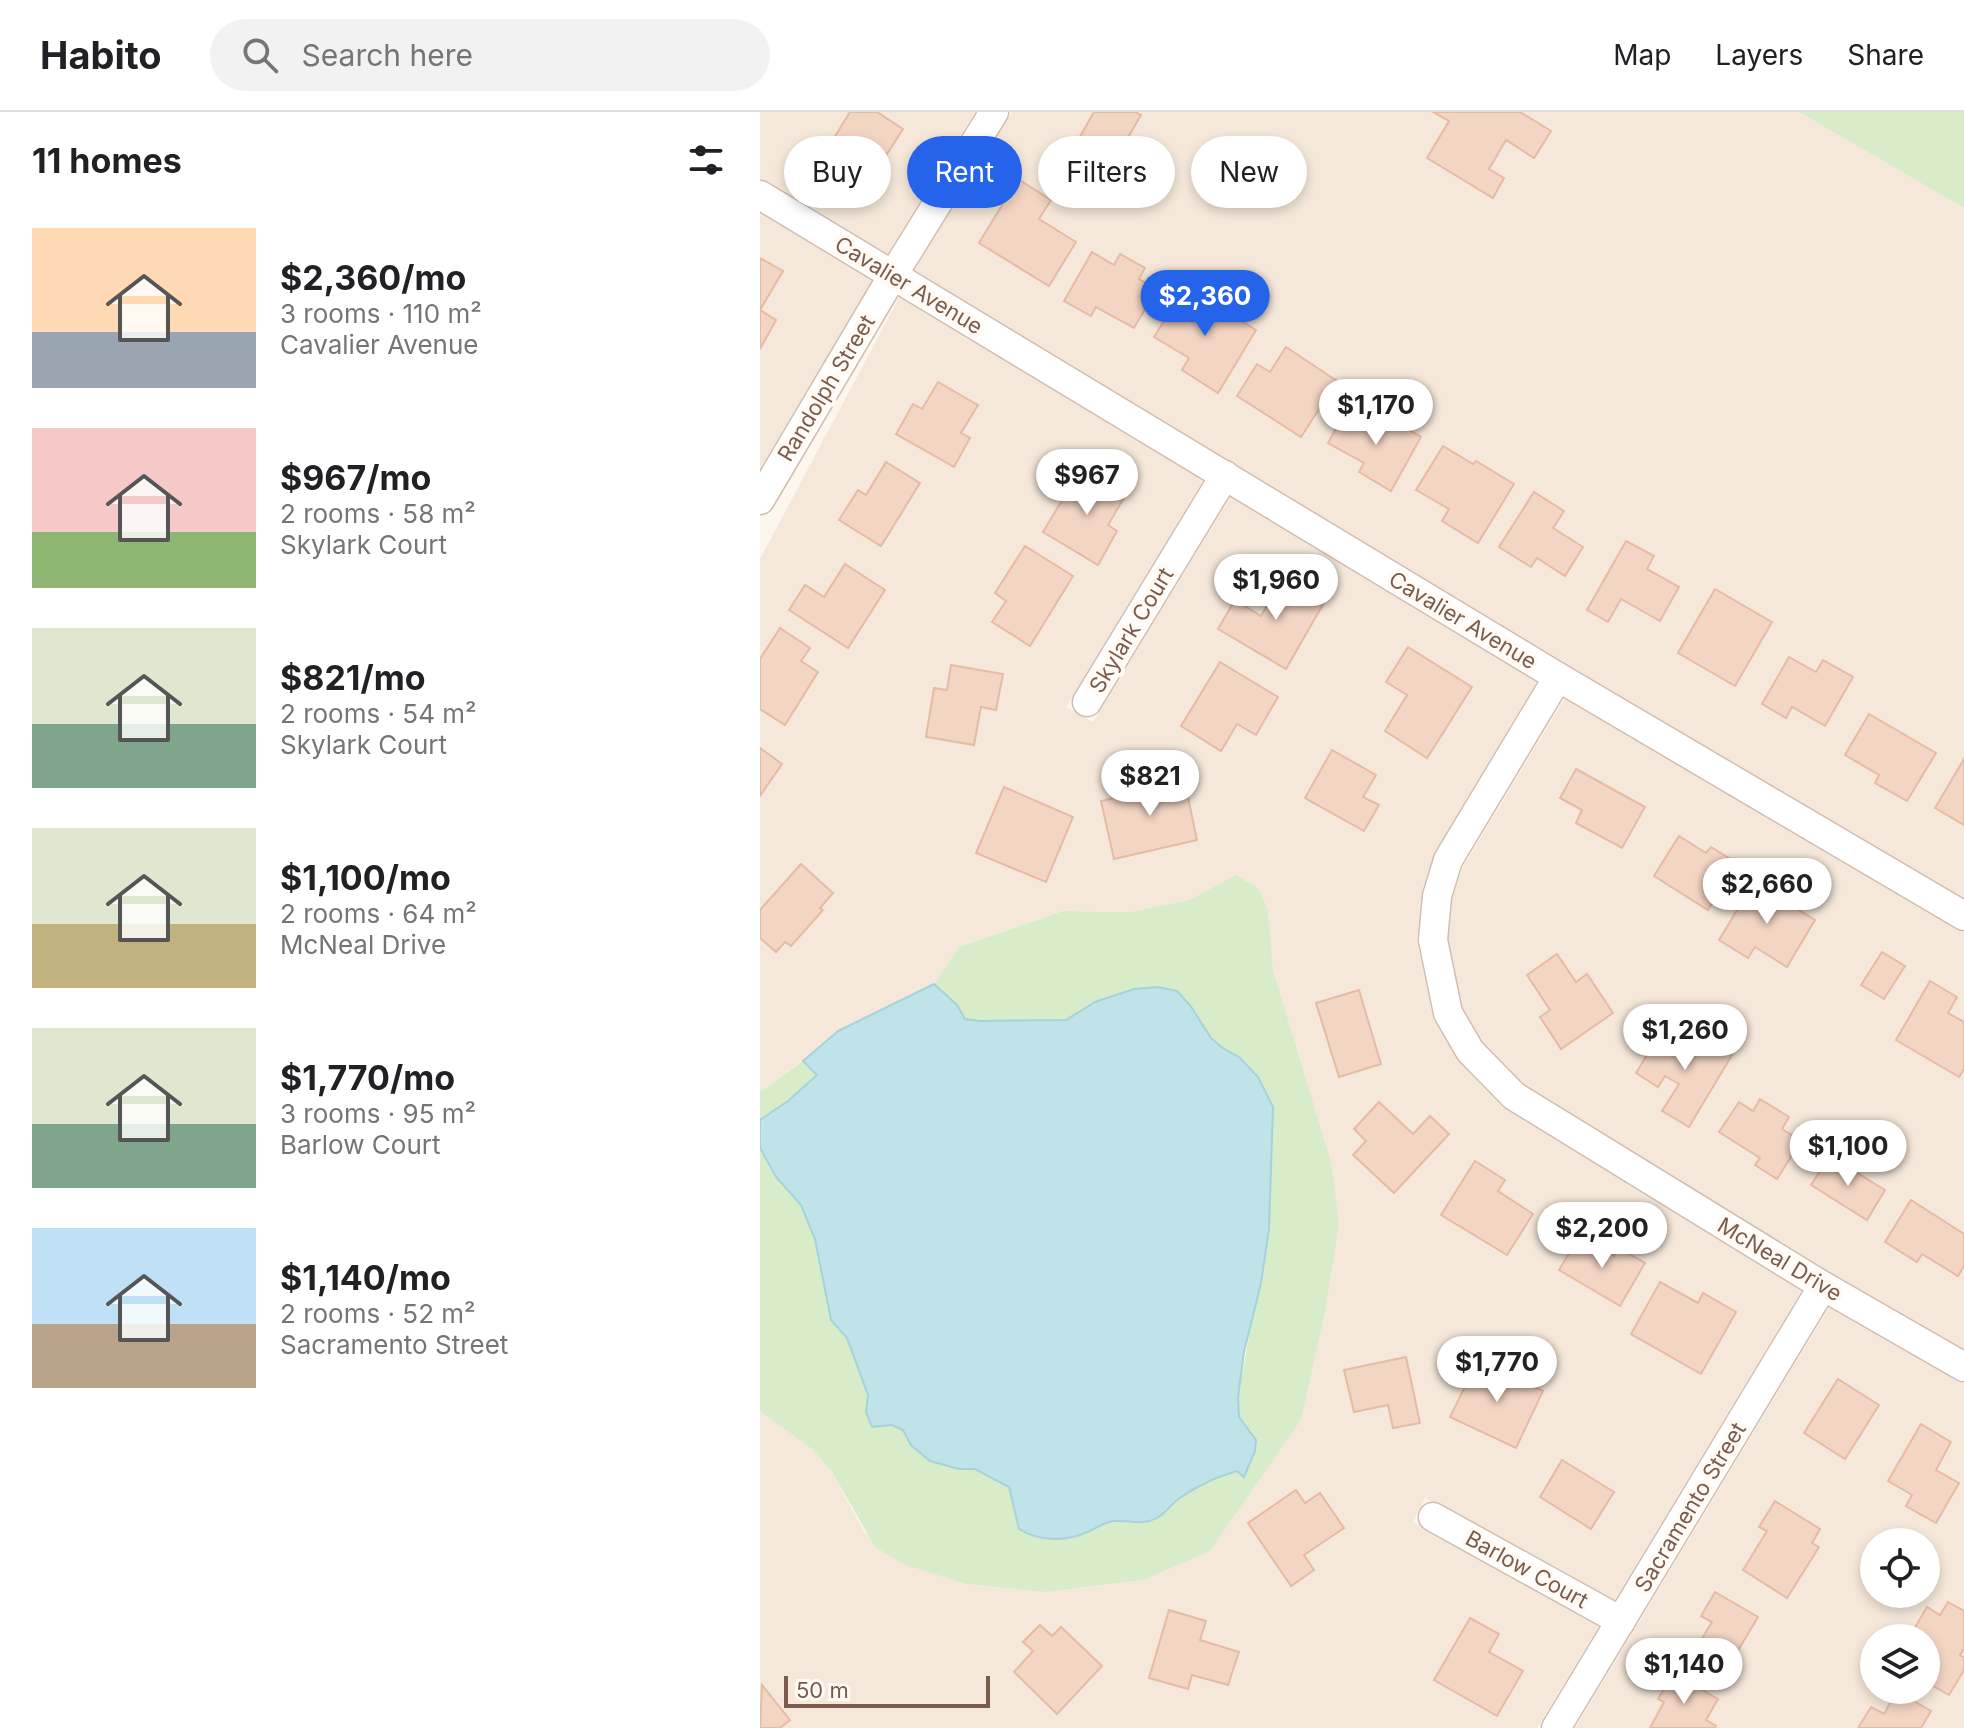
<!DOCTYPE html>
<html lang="en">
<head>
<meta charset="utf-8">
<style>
	body { margin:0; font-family:Inter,sans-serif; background:#f2f2f2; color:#202124; height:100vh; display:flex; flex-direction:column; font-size:30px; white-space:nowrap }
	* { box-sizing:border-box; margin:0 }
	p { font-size:26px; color:#757577 }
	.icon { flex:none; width:44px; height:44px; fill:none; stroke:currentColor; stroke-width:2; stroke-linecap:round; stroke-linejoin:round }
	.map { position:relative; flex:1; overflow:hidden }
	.sheet { display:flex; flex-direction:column; background:#fff; width:760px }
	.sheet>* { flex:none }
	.guide { position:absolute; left:24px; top:24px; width:760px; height:72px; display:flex; gap:16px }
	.fabs { position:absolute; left:1100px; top:1416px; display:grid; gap:16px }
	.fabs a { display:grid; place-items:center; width:80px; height:80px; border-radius:50%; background:#fff; box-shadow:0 4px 12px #0003; font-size:40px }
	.scale { position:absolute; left:24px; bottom:20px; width:206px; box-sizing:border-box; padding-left:8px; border:4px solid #7a5c4d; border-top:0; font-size:22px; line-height:28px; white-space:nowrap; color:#7a5c4d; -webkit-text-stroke:6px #fffaf3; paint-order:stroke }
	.price { position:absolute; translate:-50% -68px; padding:0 18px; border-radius:28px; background:#fff; color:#222; font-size:26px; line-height:52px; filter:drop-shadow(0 2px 4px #0008) }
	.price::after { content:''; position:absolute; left:50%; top:48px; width:24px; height:18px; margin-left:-12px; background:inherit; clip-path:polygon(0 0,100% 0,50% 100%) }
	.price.selected { background:#2563eb; color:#fff }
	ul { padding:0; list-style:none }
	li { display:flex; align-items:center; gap:24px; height:200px; padding:0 32px }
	li span { display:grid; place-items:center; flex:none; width:224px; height:160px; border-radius:0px; color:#555 }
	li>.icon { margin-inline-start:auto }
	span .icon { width:96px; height:96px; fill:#fffc; stroke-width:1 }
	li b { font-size:34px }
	h2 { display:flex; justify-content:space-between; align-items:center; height:96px; padding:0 32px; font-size:34px }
	.pill { padding:0 28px; border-radius:36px; background:#fff; box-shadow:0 4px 12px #0003; font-size:28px; line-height:72px }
	.pill.selected { background:#2563eb; color:#fff }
	header { display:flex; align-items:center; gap:48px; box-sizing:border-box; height:112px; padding:0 40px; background:#fff; border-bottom:2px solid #e0e0e0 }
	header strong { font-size:38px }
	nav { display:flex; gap:44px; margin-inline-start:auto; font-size:28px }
	.search { width:560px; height:72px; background:#f2f2f2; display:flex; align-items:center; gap:20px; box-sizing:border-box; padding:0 28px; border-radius:44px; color:#757577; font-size:30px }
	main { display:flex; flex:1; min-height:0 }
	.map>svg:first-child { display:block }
	.residential { fill:#f5e8da; fill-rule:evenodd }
	.green { fill:#d8ecc9 }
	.water { fill:#bfe3e8; stroke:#a5d3da; stroke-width:2 }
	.building { fill:#f3d5c3; stroke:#e6bba3; stroke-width:2 }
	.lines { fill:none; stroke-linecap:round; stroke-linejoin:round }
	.minor-casing { stroke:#d1beb0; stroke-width:31 }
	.minor { stroke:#fff; stroke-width:28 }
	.labels { text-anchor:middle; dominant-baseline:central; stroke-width:8; stroke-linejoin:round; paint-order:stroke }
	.street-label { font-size:22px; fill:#7a5c4d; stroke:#fffaf3 }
</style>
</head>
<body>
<header>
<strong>Habito</strong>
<div class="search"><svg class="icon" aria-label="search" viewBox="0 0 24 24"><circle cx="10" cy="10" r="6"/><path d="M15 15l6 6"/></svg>Search here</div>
<nav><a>Map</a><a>Layers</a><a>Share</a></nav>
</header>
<main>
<section class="sheet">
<h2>11 homes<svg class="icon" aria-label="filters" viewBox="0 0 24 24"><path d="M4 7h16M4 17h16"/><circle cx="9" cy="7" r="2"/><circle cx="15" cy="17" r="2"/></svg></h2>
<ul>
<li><span style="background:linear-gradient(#ffd9b3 65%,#9aa5b1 0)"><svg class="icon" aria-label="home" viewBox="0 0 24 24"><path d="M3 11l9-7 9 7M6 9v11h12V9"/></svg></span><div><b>$2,360/mo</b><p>3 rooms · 110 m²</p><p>Cavalier Avenue</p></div></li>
<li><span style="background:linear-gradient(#f6c9c9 65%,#8fb573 0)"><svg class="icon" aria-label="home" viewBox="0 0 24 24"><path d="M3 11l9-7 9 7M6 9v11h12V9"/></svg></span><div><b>$967/mo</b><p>2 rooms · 58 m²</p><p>Skylark Court</p></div></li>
<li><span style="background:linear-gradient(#dfe7d0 60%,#7fa58c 0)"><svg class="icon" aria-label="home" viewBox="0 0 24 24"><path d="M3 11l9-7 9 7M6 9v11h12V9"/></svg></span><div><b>$821/mo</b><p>2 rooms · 54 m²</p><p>Skylark Court</p></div></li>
<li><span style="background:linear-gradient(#dfe7d0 60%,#c2b280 0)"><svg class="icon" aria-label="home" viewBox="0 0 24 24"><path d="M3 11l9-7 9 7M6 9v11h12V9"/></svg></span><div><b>$1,100/mo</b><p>2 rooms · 64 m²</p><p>McNeal Drive</p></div></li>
<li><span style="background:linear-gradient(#dfe7d0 60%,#7fa58c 0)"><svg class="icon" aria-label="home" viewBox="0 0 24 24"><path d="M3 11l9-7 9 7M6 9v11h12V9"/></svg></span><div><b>$1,770/mo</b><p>3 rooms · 95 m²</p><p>Barlow Court</p></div></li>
<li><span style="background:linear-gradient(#bfe0f5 60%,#b9a48a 0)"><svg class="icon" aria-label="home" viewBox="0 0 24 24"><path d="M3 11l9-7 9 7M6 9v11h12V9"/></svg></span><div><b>$1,140/mo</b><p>2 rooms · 52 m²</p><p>Sacramento Street</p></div></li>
</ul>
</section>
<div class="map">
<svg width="1204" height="1616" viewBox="0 0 1204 1616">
	<rect width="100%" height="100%" fill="#fdf6ec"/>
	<g class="residential">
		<path d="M0 0H215L127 143 0 67Z"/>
		<path d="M252 0H1039L1204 96V788L805 553 154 159Z"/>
		<path d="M0 100 113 167 0 379Z"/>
		<path d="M140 184 444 367 306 595 333 610 471 384 777 569 675 740 662 778 657 829 674 907 699 948 746 995 1042 1178 854 1489 665 1386 653 1410 839 1514 777 1616H0V1299L53 1338 72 1360 104 1420 206 1472 284 1480 384 1468 450 1439 541 1308 571 1049 513 858 508 797 498 776 476 763 429 788 371 800 303 799 199 835 174 872 108 906 54 940 0 980V447Z"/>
		<path d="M805 586 1204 821V1239L1070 1162 763 973 722 931 702 897 688 829 692 788 703 755Z"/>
		<path d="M1070 1194 1204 1271V1616H815ZM1114 1430H1166V1482H1114ZM1114 1526H1166V1578H1114Z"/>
	</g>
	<g class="green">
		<path d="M1039 0H1204V96Z"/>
		<path d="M476 763 498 776 508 797 513 858 571 1049 579 1112 565 1200 541 1308 450 1439 384 1468 284 1480 206 1472 143 1452 115 1435 72 1360 53 1338 0 1299V1036L16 1065 41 1093 55 1127 71 1208 87 1226 109 1283 106 1300 143 1318 151 1333 198 1357H215L249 1375 259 1417 322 1423 352 1409 373 1411 400 1404 418 1387 451 1366 477 1359 483 1364 492 1321 479 1305 478 1285 509 1117 513 995 498 965 479 945 464 937 451 926 430 893 335 890 306 908 220 909 205 907 197 893 174 872 199 835 303 799 371 800 429 788Z"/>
		<path d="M43 949 57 963 28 989 0 1008V980Z"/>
	</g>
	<path class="water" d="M174 872 197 893 205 907 220 909 306 908 335 890 374 877 398 875 417 879 430 893 451 926 464 937 479 945 498 965 513 995 509 1117 501 1171 484 1240 478 1285 479 1305 496 1328 495 1339 484 1365 477 1359C455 1365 439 1373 421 1385 412 1391 406 1401 397 1406 382 1414 369 1408 354 1409 344 1410 334 1418 325 1421 303 1430 279 1429 259 1417L249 1375 215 1357H199L170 1349 151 1333 143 1318 132 1313 112 1315 106 1300 108 1283 87 1226 71 1208 55 1127 41 1093 16 1065 0 1036V1008L28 989 57 963 43 949 78 919Z"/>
	<g class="building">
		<path d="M90 0H117L143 17 127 42 113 33 92 66 61 47Z"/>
		<path d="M334 0H375L381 3 366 29 378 36 366 58 317 30Z"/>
		<path d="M673 0H760L791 19 774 46 746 28 729 57 744 66 733 86 667 46 689 9Z"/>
		<path d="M258 67 291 88 279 107 316 130 289 174 219 131Z"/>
		<path d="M332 140 354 153 360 142 385 156 379 167 397 177 374 216 336 195 331 204 304 189Z"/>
		<path d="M0 146 23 159 0 198Z"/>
		<path d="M426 174 496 218 458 281 422 258 429 246 394 225Z"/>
		<path d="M0 198 16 208 0 237Z"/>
		<path d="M526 235 577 269 541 325 477 284 497 252 510 260Z"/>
		<path d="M178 270 218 293 201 321 210 326 194 355 136 322 153 292 162 297Z"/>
		<path d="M586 298 614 314 621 302 661 325 631 379 599 360 604 351 568 331Z"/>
		<path d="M683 334 713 352 716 349 754 372 718 431 682 409 689 397 656 378Z"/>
		<path d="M126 350 160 371 121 434 79 408 98 378 106 383Z"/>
		<path d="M336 360 368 379 348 413 357 419 338 453 283 420 316 365 329 372Z"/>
		<path d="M774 380 804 399 793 416 823 435 805 464 777 446 771 455 739 435Z"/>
		<path d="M866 429 894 444 887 457 919 475 900 509 861 487 848 510 827 498Z"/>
		<path d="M265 434 313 464 270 534 232 510 246 489 235 481Z"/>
		<path d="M85 452 125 478 88 536 29 498 45 473 64 485Z"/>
		<path d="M525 463 566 487 526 557 458 517 475 488 501 504Z"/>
		<path d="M955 477 1012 510 975 574 918 541Z"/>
		<path d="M20 516 50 536 41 549 58 560 25 613 0 597V547Z"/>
		<path d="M648 535 712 575 667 646 625 619 647 583 626 570Z"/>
		<path d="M1029 545 1056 560 1063 548 1093 565 1065 614 1032 595 1026 606 1002 592Z"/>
		<path d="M460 550 518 585 496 623 477 612 461 639 421 614Z"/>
		<path d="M191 553 243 562 236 598 221 595 214 633 166 625 174 576 187 578Z"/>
		<path d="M1109 602 1176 641 1147 689 1115 671 1119 663 1085 643Z"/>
		<path d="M0 636 22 652 0 684Z"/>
		<path d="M572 638 616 663 603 685 619 693 604 719 545 686Z"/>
		<path d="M1204 647V713L1175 696Z"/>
		<path d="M816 657 885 695 862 736 816 711 822 698 800 686Z"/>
		<path d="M423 662 437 728 354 747 341 689 389 678 387 670Z"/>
		<path d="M244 675 313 705 286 770 216 741Z"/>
		<path d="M919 724 946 741 951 735 977 751 948 798 894 764Z"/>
		<path d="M41 752 73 781 60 796 63 798 31 834 25 830 16 840 0 826V798Z"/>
		<path d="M994 770 1055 808 1027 855 995 835 988 846 959 828Z"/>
		<path d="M1122 840 1145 854 1124 887 1101 873Z"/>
		<path d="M797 842 816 870 827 862 853 901 801 937 780 905 790 898 767 863Z"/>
		<path d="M1170 869 1197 885 1188 901 1204 910V957L1199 965 1136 928Z"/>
		<path d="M599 878 621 952 579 965 556 891Z"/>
		<path d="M902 918 922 930 929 918 972 943 929 1015 902 999 919 972 905 964 898 975 876 961Z"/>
		<path d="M1000 987 1029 1005 1022 1017 1041 1029 1017 1067 995 1053 1000 1046 959 1020 979 990 993 999Z"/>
		<path d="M619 990 653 1022 670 1004 689 1022 634 1081 593 1043 606 1029 594 1017Z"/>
		<path d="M1070 1044 1125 1078 1107 1108 1051 1073Z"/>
		<path d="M715 1049 745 1068 738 1079 773 1102 747 1143 681 1103Z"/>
		<path d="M1151 1088 1204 1122V1154L1198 1164 1162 1142 1157 1150 1125 1130Z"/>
		<path d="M820 1123 854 1144 858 1136 885 1151 860 1194 799 1158Z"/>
		<path d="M900 1170 938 1191 943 1181 976 1200 941 1262 871 1222Z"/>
		<path d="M646 1245 660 1311 633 1316 628 1293 594 1300 584 1258Z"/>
		<path d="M718 1248 783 1279 756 1336 690 1305Z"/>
		<path d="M1078 1267 1119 1293 1085 1347 1044 1321Z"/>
		<path d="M1161 1312 1191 1330 1176 1358 1199 1371 1176 1411 1146 1394 1152 1383 1128 1369Z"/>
		<path d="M802 1348 854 1380 831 1417 780 1385Z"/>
		<path d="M536 1378 545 1391 560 1381 584 1416 544 1443 554 1458 531 1474 488 1411Z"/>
		<path d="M1015 1389 1060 1417 1052 1431 1059 1435 1027 1486 983 1458 1007 1419 999 1415Z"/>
		<path d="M955 1480 998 1505 964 1562 932 1543 952 1510 941 1504Z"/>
		<path d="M1188 1490 1204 1499V1536L1200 1543 1204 1546V1558L1189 1583 1166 1570V1526H1149L1167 1495 1180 1503Z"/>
		<path d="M409 1498 446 1509 440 1528 479 1540 468 1573 432 1563 428 1577 389 1566Z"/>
		<path d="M710 1506 739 1522 729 1540 763 1559 737 1604 674 1568Z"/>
		<path d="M280 1513 292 1524 301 1515 342 1554 297 1602 254 1560 273 1539 263 1530Z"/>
		<path d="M913 1561 958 1587 946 1608 956 1614 955 1616H890L904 1590 898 1587Z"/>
		<path d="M2 1573 30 1608 20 1616H0Z"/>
		<path d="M1137 1579 1171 1599 1161 1616H1098L1111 1595 1124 1602Z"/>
	</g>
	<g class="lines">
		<defs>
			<g id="minor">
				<path d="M0 83 798 565 1204 804"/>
				<path d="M0 388 133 163 234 0"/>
				<path d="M798 565 688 748 677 784 673 828 688 901 710 939 754 984 1063 1174 1204 1255"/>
				<path d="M327 590 465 363"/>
				<path d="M673 1405 861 1509"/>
				<path d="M796 1616 1063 1174"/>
			</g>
		</defs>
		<use href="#minor" class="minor-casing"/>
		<use href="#minor" class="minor"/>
	</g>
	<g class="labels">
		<g class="street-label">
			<text transform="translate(149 173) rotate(31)">Cavalier Avenue</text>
			<text transform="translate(66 276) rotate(-59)">Randolph Street</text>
			<text transform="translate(703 508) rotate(31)">Cavalier Avenue</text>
			<text transform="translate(371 518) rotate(-59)">Skylark Court</text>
			<text transform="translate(1020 1147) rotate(31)">McNeal Drive</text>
			<text transform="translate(930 1395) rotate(-59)">Sacramento Street</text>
			<text transform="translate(767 1457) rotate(29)">Barlow Court</text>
		</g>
	</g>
</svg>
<div class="fabs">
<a><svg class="icon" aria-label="locate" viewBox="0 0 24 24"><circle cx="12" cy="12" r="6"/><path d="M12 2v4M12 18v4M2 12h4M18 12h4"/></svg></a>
<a><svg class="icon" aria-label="layers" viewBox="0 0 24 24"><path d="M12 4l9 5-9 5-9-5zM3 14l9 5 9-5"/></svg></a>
</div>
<div class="scale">50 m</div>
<b class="price selected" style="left:445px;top:226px">$2,360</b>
<b class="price" style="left:616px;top:335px">$1,170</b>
<b class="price" style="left:327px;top:405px">$967</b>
<b class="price" style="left:516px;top:510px">$1,960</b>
<b class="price" style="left:390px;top:706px">$821</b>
<b class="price" style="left:1007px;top:814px">$2,660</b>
<b class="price" style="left:925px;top:960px">$1,260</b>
<b class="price" style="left:1088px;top:1076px">$1,100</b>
<b class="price" style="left:842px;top:1158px">$2,200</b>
<b class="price" style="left:737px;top:1292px">$1,770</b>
<b class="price" style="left:924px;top:1594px">$1,140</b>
<div class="guide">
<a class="pill">Buy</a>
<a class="pill selected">Rent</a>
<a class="pill">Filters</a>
<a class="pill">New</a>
</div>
</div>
</main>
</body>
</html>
